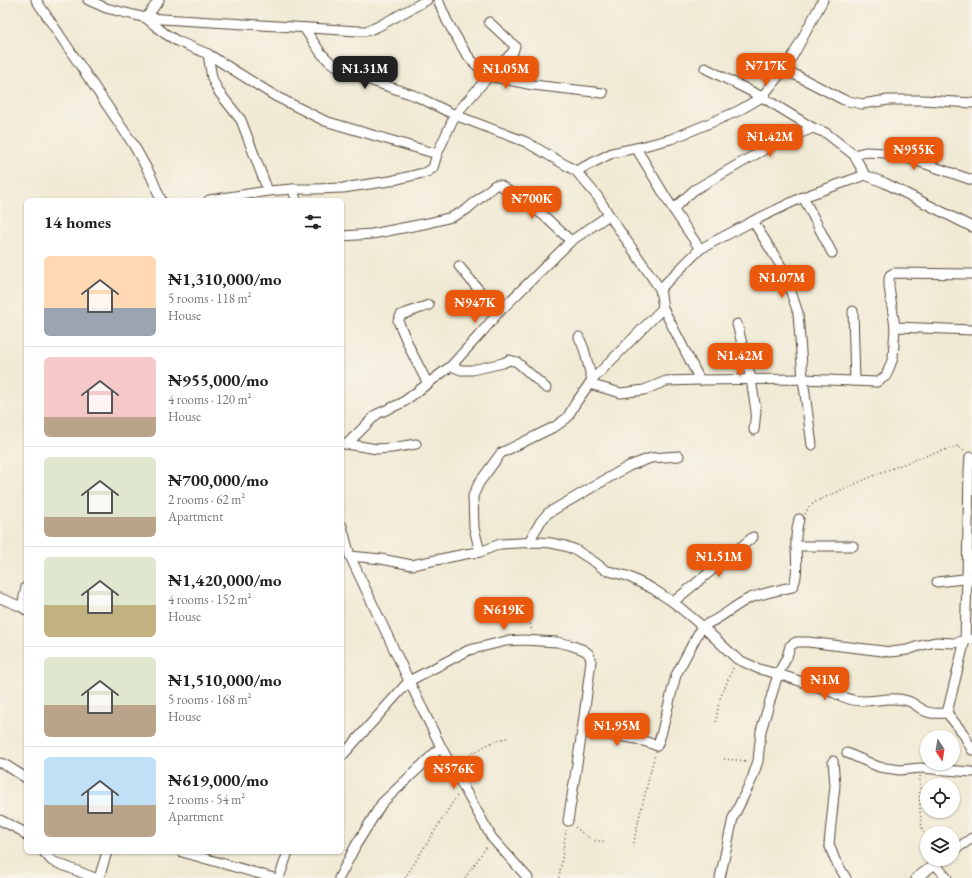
<!DOCTYPE html>
<html lang="en">
<head>
<meta charset="utf-8">
<style>
	body { margin:0; font-family:"EB Garamond",serif; background:#f6f6f6; color:#202124; height:100vh; display:flex; flex-direction:column; font-size:15px; white-space:nowrap }
	* { box-sizing:border-box; margin:0 }
	p { font-size:13px; color:#757577 }
	.icon { flex:none; width:22px; height:22px; fill:none; stroke:currentColor; stroke-width:2; stroke-linecap:round; stroke-linejoin:round }
	.map { position:relative; flex:1; overflow:hidden }
	.details { position:absolute; left:24px; top:198px; width:320px; height:656px; display:flex; flex-direction:column; background:#fff; border-radius:6px; box-shadow:0 1px 3px #0004 }
	.details>* { flex:none }
	.needle { width:26px; rotate:168deg }
	.controls { position:absolute; left:920px; top:730px; display:grid; gap:8px }
	.controls a { display:grid; place-items:center; width:40px; height:40px; border-radius:50%; background:#fff; box-shadow:0 1px 3px #0004; font-size:20px }
	.price { position:absolute; translate:-50% -34px; padding:0 9px; border-radius:8px; background:#ea580c; color:#fff; font-size:13px; line-height:26px; filter:drop-shadow(0 1px 2px #0008) }
	.price::after { content:''; position:absolute; left:50%; top:24px; width:12px; height:9px; margin-left:-6px; background:inherit; clip-path:polygon(0 0,100% 0,50% 100%) }
	.price.on { background:#222; color:#fff }
	ul { padding:0; list-style:none }
	li { display:flex; align-items:center; gap:12px; height:100px; padding:0 20px }
	li+li { border-top:1px solid #e0e0e0 }
	li span { display:grid; place-items:center; flex:none; width:112px; height:80px; border-radius:6px; color:#555 }
	li>.icon { margin-inline-start:auto }
	span .icon { width:48px; height:48px; fill:#fffc; stroke-width:1 }
	li b { font-size:17px }
	h2 { display:flex; justify-content:space-between; align-items:center; height:48px; padding:0 20px; font-size:17px }
	.map>svg:first-child { display:block }
	.lines { fill:none; stroke-linecap:round; stroke-linejoin:round }
	.minor-casing { stroke:#564739; stroke-width:11 }
	.path { stroke:#564739; stroke-width:1.5; stroke-dasharray:1 3; stroke-linecap:butt }
	.minor { stroke:#fff; stroke-width:9 }
</style>
</head>
<body>
<div class="map">
<svg width="972" height="878" viewBox="0 0 972 878">
	<rect width="100%" height="100%" fill="#f7f3e8"/>
	<filter id="ink" filterUnits="userSpaceOnUse"><feTurbulence type="fractalNoise" baseFrequency=".025" numOctaves="2"/><feDisplacementMap in="SourceGraphic" scale="8" xChannelSelector="R" yChannelSelector="G"/><feConvolveMatrix kernelMatrix="1 2 1 2 8 2 1 2 1" color-interpolation-filters="sRGB"/></filter>
	<filter id="wash" filterUnits="userSpaceOnUse"><feTurbulence type="fractalNoise" baseFrequency=".012" numOctaves="4" result="noise"/><feDisplacementMap in="SourceGraphic" scale="16" xChannelSelector="R" yChannelSelector="G"/><feGaussianBlur stdDeviation="0.9" result="paint"/><feColorMatrix in="noise" values="0 0 0 0 0 0 0 0 0 0 0 0 0 0 0 0 0 1.4 0 .05"/><feComposite in="paint" operator="in"/></filter>
	<g filter="url(#wash)">
		<rect width="100%" height="100%" fill="#f0ead4"/>
	</g>
	<g filter="url(#ink)">
		<g class="lines">
			<defs>
				<g id="minor">
					<path d="M36 0 133 144 151 176 161 200"/>
					<path d="M88 0 106 8 146 18 358 31H366L377 27 427 0"/>
					<path d="M159 0 146 18 164 33 177 41 208 54 275 96 325 121 437 154"/>
					<path d="M438 0 447 21 465 52 473 62 489 76 455 115 526 142 576 171 612 153 636 148 671 139 703 126 738 111 762 97 789 63 823 0"/>
					<path d="M489 22 515 46 513 52 489 76 533 85 603 93"/>
					<path d="M208 54 212 78 218 91 241 120 268 191"/>
					<path d="M705 68 762 97 813 128"/>
					<path d="M784 69 844 100 862 104 888 100H923L972 103"/>
					<path d="M636 148 673 209 700 249"/>
					<path d="M854 155 865 152 887 153 917 161 972 180"/>
					<path d="M293 189 296 200"/>
					<path d="M803 197 832 253"/>
					<path d="M209 200 268 191 293 189H314L343 188 390 181 427 172 433 168 437 154 455 115 416 96 349 73 330 62 321 53 304 28"/>
					<path d="M673 209 694 190 734 167 772 145 813 128 826 133 854 155 865 175"/>
					<path d="M753 221 784 271 798 313 803 379 812 445"/>
					<path d="M342 236 372 234 428 223 452 217 466 210 495 185H500L543 215 571 241"/>
					<path d="M459 266 498 313"/>
					<path d="M660 289 700 249 753 221 803 197 865 175 885 183 972 227"/>
					<path d="M663 308 700 380"/>
					<path d="M853 311 855 381"/>
					<path d="M737 324 751 379 756 411 754 430"/>
					<path d="M895 327 972 330"/>
					<path d="M579 337 584 349 592 380"/>
					<path d="M451 366 461 370H472L503 363 509 360 517 362 546 388"/>
					<path d="M428 384 412 353 398 321 401 315 429 305"/>
					<path d="M589 384 621 393 644 390 666 381 700 380 803 379 877 382 886 376 893 358 895 327 889 287V279L890 275 894 273 972 274"/>
					<path d="M342 444H347L377 414 402 403 451 366 482 332 498 313 571 241 609 215"/>
					<path d="M347 444 377 449 391 448 416 444"/>
					<path d="M342 526 350 556 409 681 342 756"/>
					<path d="M528 543 541 521 548 513 629 466 651 458 679 456"/>
					<path d="M796 546H853"/>
					<path d="M480 552 474 528 473 496 479 483 501 453 556 426 567 418 575 404 592 380 663 308 660 289 609 215 598 197 576 171"/>
					<path d="M350 556 381 559 412 565 465 554 480 552 500 544 539 542 551 543 565 546 576 550 596 563 605 570 627 576 653 589 673 602 702 626 737 659 759 669 778 674 761 731 758 761 752 779 733 818 720 878"/>
					<path d="M937 582 972 578"/>
					<path d="M0 598 22 607 26 610"/>
					<path d="M673 602 753 537"/>
					<path d="M22 607 26 587"/>
					<path d="M947 713C939 713 930 715 923 710 918 707 914 703 908 701 889 695 871 704 853 700 843 698 834 692 824 689 809 684 793 679 778 674L787 657 790 646 796 642H808L891 652 907 650 919 646 935 642 954 643 972 639"/>
					<path d="M947 713 965 640 967 579 969 470 970 457H972"/>
					<path d="M947 713 963 733 972 750"/>
					<path d="M582 732C605 735 636 736 657 746L661 735 676 675 702 626C720 620 733 606 750 598 764 593 778 590 792 587 800 579 795 549 796 538 796 531 798 525 799 519"/>
					<path d="M847 753 879 767 900 770 920 768 972 772"/>
					<path d="M833 761 835 785 829 844 835 860 846 878"/>
					<path d="M0 763 4 764 26 778"/>
					<path d="M0 820 22 831 26 835"/>
					<path d="M953 851 972 838"/>
					<path d="M44 852 52 861 95 878"/>
					<path d="M182 852 274 878"/>
					<path d="M935 864 947 878"/>
					<path d="M99 878 107 852"/>
					<path d="M279 878 288 852"/>
					<path d="M339 878 356 845 382 803 441 747"/>
					<path d="M528 878 492 838 441 747 409 681 469 650 506 641 523 640 557 642 570 645 584 650 589 654 591 661 582 732 568 821"/>
					<path d="M916 878 942 859"/>
				</g>
			</defs>
			<use href="#minor" class="minor-casing"/>
			<g class="path">
				<path d="M805 514 809 507 817 501 864 480 882 472 925 456 958 446 964 451"/>
				<path d="M531 604 530 621 532 632"/>
				<path d="M716 722 719 701 733 668"/>
				<path d="M724 759 748 761"/>
				<path d="M460 762C477 751 489 741 508 738"/>
				<path d="M920 776C920 797 918 825 927 843"/>
				<path d="M575 827C587 836 590 842 606 841"/>
				<path d="M633 847 637 826 655 754"/>
				<path d="M405 878 458 794"/>
				<path d="M465 878 487 846"/>
				<path d="M559 878 566 830"/>
			</g>
			<use href="#minor" class="minor"/>
		</g>
	</g>
</svg>
<div class="controls">
<a><svg class="needle" viewBox="-14 -14 28 28"><path d="M0-13l5 13h-10z" fill="#e53935"/><path d="M0 13l5-13h-10z" fill="#757577"/></svg></a>
<a><svg class="icon" aria-label="locate" viewBox="0 0 24 24"><circle cx="12" cy="12" r="6"/><path d="M12 2v4M12 18v4M2 12h4M18 12h4"/></svg></a>
<a><svg class="icon" aria-label="layers" viewBox="0 0 24 24"><path d="M12 4l9 5-9 5-9-5zM3 14l9 5 9-5"/></svg></a>
</div>
<b class="price" style="left:766px;top:87px">₦717K</b>
<b class="price on" style="left:365px;top:90px">₦1.31M</b>
<b class="price" style="left:506px;top:90px">₦1.05M</b>
<b class="price" style="left:770px;top:158px">₦1.42M</b>
<b class="price" style="left:914px;top:171px">₦955K</b>
<b class="price" style="left:532px;top:220px">₦700K</b>
<b class="price" style="left:782px;top:299px">₦1.07M</b>
<b class="price" style="left:475px;top:324px">₦947K</b>
<b class="price" style="left:740px;top:377px">₦1.42M</b>
<b class="price" style="left:719px;top:578px">₦1.51M</b>
<b class="price" style="left:504px;top:631px">₦619K</b>
<b class="price" style="left:825px;top:701px">₦1M</b>
<b class="price" style="left:617px;top:747px">₦1.95M</b>
<b class="price" style="left:454px;top:790px">₦576K</b>
<section class="details">
<h2>14 homes<svg class="icon" aria-label="filters" viewBox="0 0 24 24"><path d="M4 7h16M4 17h16"/><circle cx="9" cy="7" r="2"/><circle cx="15" cy="17" r="2"/></svg></h2>
<ul>
<li><span style="background:linear-gradient(#ffd9b3 65%,#9aa5b1 0)"><svg class="icon" aria-label="home" viewBox="0 0 24 24"><path d="M3 11l9-7 9 7M6 9v11h12V9"/></svg></span><div><b>₦1,310,000/mo</b><p>5 rooms · 118 m²</p><p>House</p></div></li>
<li><span style="background:linear-gradient(#f6c9c9 75%,#b9a48a 0)"><svg class="icon" aria-label="home" viewBox="0 0 24 24"><path d="M3 11l9-7 9 7M6 9v11h12V9"/></svg></span><div><b>₦955,000/mo</b><p>4 rooms · 120 m²</p><p>House</p></div></li>
<li><span style="background:linear-gradient(#dfe7d0 75%,#b9a48a 0)"><svg class="icon" aria-label="home" viewBox="0 0 24 24"><path d="M3 11l9-7 9 7M6 9v11h12V9"/></svg></span><div><b>₦700,000/mo</b><p>2 rooms · 62 m²</p><p>Apartment</p></div></li>
<li><span style="background:linear-gradient(#dfe7d0 60%,#c2b280 0)"><svg class="icon" aria-label="home" viewBox="0 0 24 24"><path d="M3 11l9-7 9 7M6 9v11h12V9"/></svg></span><div><b>₦1,420,000/mo</b><p>4 rooms · 152 m²</p><p>House</p></div></li>
<li><span style="background:linear-gradient(#dfe7d0 60%,#b9a48a 0)"><svg class="icon" aria-label="home" viewBox="0 0 24 24"><path d="M3 11l9-7 9 7M6 9v11h12V9"/></svg></span><div><b>₦1,510,000/mo</b><p>5 rooms · 168 m²</p><p>House</p></div></li>
<li><span style="background:linear-gradient(#bfe0f5 60%,#b9a48a 0)"><svg class="icon" aria-label="home" viewBox="0 0 24 24"><path d="M3 11l9-7 9 7M6 9v11h12V9"/></svg></span><div><b>₦619,000/mo</b><p>2 rooms · 54 m²</p><p>Apartment</p></div></li>
</ul>
</section>
</div>
</body>
</html>
